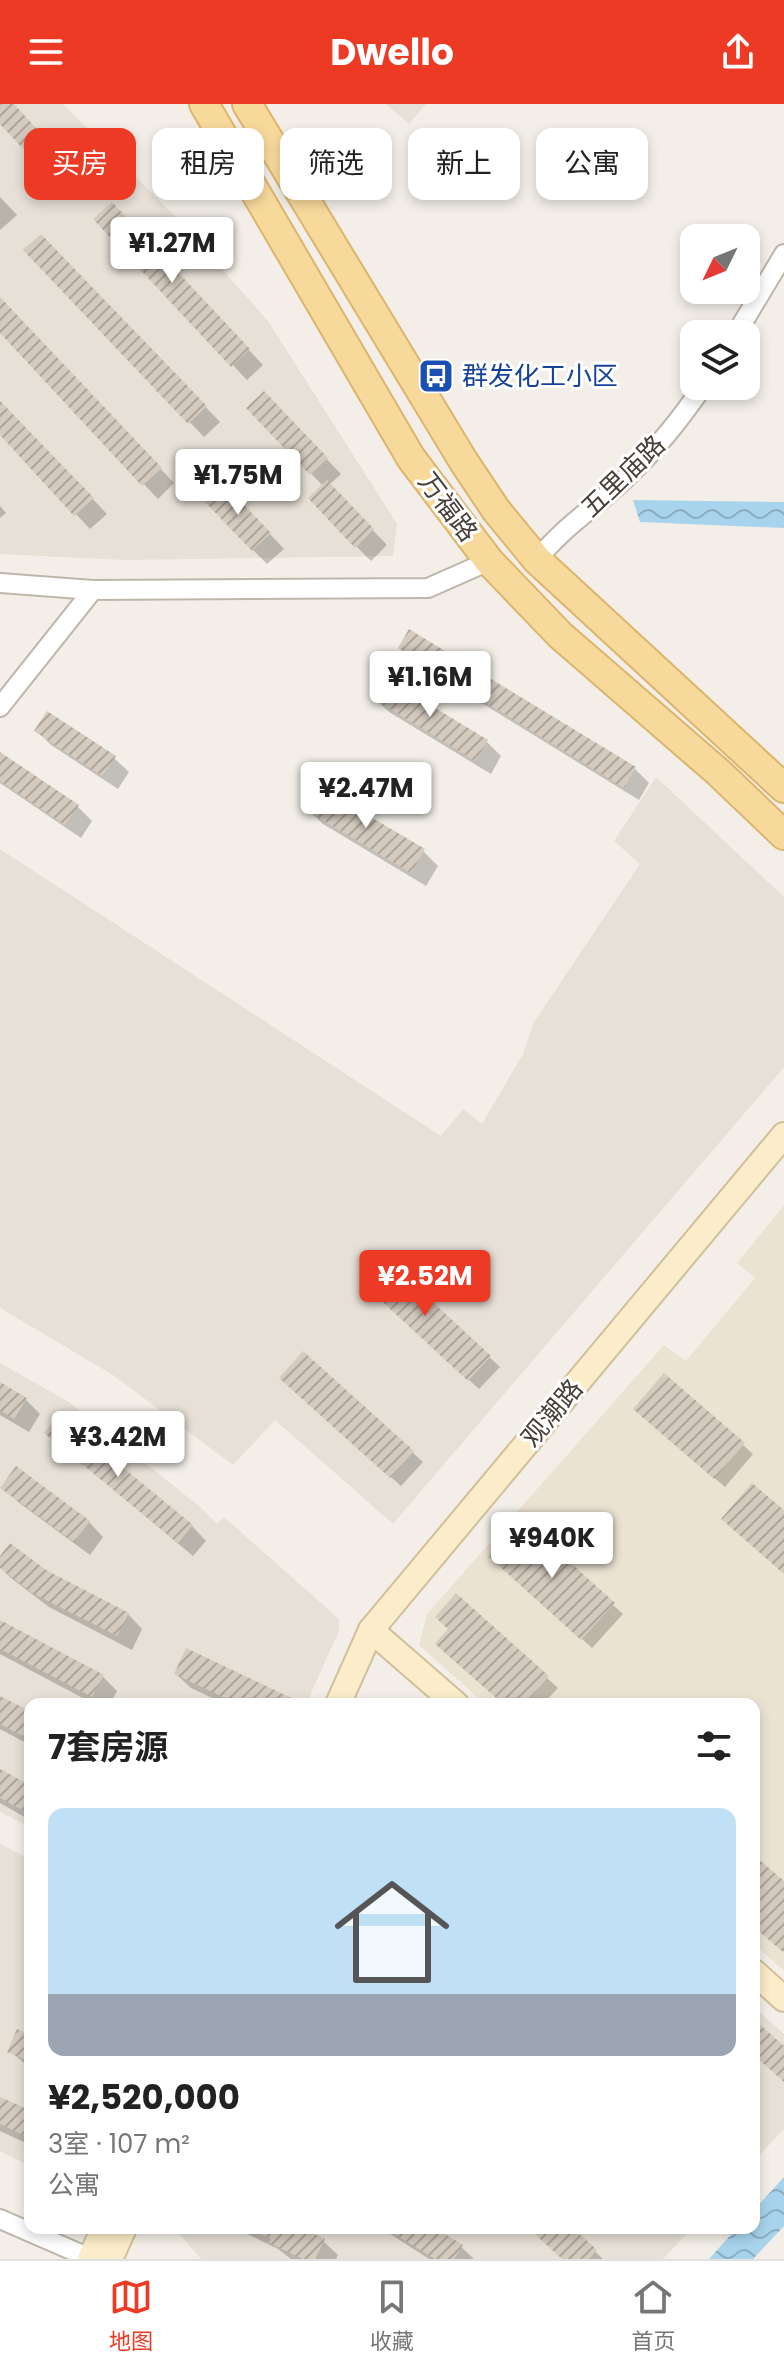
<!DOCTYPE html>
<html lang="zh">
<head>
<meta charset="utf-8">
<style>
	body { margin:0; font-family:Poppins,"Noto Sans SC",sans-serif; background:#f2f2f2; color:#222; height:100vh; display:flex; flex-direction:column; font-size:30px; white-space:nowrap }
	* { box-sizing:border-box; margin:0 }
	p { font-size:26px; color:#767676 }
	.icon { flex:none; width:44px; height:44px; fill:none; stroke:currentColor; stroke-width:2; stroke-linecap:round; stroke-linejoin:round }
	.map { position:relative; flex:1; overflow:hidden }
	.panel { position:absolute; left:24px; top:1594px; width:736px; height:536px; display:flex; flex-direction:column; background:#fff; border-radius:16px; box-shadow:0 4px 12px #0003 }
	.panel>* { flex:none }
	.banner { position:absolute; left:24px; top:24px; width:736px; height:72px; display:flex; gap:16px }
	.needle { width:52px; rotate:227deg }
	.tools { position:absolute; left:680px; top:120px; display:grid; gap:16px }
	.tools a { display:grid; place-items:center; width:80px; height:80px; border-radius:16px; background:#fff; box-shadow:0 4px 12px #0003; font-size:40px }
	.price { position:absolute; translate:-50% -68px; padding:0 18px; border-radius:8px; background:#fff; color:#222; font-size:26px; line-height:52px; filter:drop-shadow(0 2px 4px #0008) }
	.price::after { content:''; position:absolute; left:50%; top:48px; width:24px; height:18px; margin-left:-12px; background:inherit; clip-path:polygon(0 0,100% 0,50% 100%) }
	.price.current { background:#ec3a25; color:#fff }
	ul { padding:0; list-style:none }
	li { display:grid; align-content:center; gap:16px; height:424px; padding:0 24px }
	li+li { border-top:2px solid #e0e0e0 }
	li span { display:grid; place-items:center; height:248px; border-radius:16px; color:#555 }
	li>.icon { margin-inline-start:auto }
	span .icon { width:144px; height:144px; fill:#fffc; stroke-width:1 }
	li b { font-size:34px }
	h2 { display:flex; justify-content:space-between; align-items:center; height:96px; padding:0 24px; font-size:34px }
	.tag { padding:0 28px; border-radius:16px; background:#fff; box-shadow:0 4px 12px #0003; font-size:28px; line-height:72px }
	.tag.current { background:#ec3a25; color:#fff }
	header { display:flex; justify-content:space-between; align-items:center; height:104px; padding:0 24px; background:#ec3a25; color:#fff; font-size:36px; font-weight:700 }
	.menu { display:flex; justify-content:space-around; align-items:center; height:112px; border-top:2px solid #e0e0e0; background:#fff; font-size:22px; color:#767676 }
	.menu a { display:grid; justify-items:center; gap:4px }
	.menu .current { color:#ec3a25 }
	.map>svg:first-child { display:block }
	.residential { fill:#e6e0d6 }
	.education { fill:#ebe3d2 }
	.water { fill:url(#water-waves) }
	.shadow { fill:#0003 }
	.building { fill:url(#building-hatch) }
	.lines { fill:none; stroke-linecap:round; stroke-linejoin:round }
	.street-casing { stroke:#beb6ab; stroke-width:22 }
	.secondary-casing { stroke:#d0bf9a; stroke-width:28 }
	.primary-casing { stroke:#dcb56c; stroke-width:32 }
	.street { stroke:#fff; stroke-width:18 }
	.secondary { stroke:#fbedc9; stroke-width:24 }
	.primary { stroke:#f8d99c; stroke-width:28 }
	.labels { text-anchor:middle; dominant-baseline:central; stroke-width:6; stroke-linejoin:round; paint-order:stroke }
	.transit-label { font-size:26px; fill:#164399; stroke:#fff; text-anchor:start }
	.street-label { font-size:26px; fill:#463f37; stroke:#fff }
</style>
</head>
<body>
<header><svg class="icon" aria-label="menu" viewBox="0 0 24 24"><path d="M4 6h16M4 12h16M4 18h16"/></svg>Dwello<svg class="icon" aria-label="share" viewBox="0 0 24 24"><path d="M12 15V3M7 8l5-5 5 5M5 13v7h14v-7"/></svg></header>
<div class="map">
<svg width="784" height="2155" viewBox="0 0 784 2155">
	<defs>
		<pattern id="water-waves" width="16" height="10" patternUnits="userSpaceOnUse" patternTransform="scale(2)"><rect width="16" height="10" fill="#a8d3ec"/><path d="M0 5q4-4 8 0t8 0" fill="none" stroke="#8badc0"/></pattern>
		<pattern id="building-hatch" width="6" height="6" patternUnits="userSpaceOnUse" patternTransform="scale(2)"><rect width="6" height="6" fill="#d4cabe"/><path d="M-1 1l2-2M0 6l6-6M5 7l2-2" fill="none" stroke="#aea59b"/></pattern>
	</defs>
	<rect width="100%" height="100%" fill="#f3efe8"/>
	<g class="residential">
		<path d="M0 0H63L171 108 268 217 397 420 393 452 124 456 0 450Z"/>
		<path d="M386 0H426L409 20Z"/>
		<path d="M656 673 784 793V963L393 1420 275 1316 233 1361 113 1271 0 1204V745L441 1032 463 1005 482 1020 523 950 534 918 640 760 614 737Z"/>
		<path d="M0 1259 69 1298 200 1403 217 1420 224 1413 339 1515V1527L306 1600H30V1723L0 1708Z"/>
		<path d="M0 1740 30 1755V2062L0 2047Z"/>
		<path d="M754 1903 784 1930V2025L754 2057Z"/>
		<path d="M174 2124H692L663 2155H201Z"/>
	</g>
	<path class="education" d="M784 1101V1867L754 1840V1600H485L419 1541 427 1510 664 1241 686 1257 755 1174 737 1159Z"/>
	<g class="water">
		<path d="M633 396 784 398V424L640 418Z"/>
		<path d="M784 2073V2122L753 2155H709L737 2124H754V2106Z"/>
	</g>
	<g class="shadow">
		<path d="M0 0H13L68 60 53 74 0 18Z"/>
		<path d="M0 93 17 111 0 126Z"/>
		<path d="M96 116H126L263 261 247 276Z"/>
		<path d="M41 132 220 318 204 333 26 146Z"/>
		<path d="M0 195 174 379 158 395 0 227Z"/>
		<path d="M0 297 107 410 90 425 0 329Z"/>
		<path d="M249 304H278L341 370 329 381 387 441 371 457 356 442 323 382Z"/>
		<path d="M238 396 284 445 267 460 253 446Z"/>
		<path d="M0 402 6 409 0 414Z"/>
		<path d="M401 543 635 665 649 679 639 696 415 558Z"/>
		<path d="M385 576 487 638 501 652 491 670 389 608 374 594Z"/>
		<path d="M37 627 114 654 129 668 118 685 51 641Z"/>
		<path d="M0 650 78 703 92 717 81 734 0 679Z"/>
		<path d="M308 706 423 747 438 762 426 782 323 720Z"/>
		<path d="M382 1154 500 1263 479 1285 371 1186Z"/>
		<path d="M303 1249 423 1358 401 1382 291 1283Z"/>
		<path d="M0 1281 25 1295 40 1310 29 1328 0 1311Z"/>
		<path d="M646 1314 743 1341 753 1350 725 1383Z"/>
		<path d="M46 1329 192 1422 206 1437 193 1452Z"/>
		<path d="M3 1383 89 1418 103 1433 90 1451 18 1398Z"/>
		<path d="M0 1455 45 1468 128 1510 142 1525 132 1546 49 1503 11 1474 0 1463Z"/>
		<path d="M501 1462 613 1501 623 1510 592 1544Z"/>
		<path d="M456 1492 558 1584 543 1600H504L450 1525Z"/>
		<path d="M0 1518 102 1572 117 1587 110 1600H94L0 1550Z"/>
		<path d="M176 1570 298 1600H225L191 1584Z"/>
		<path d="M0 1593 30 1609V1641L0 1625Z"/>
		<path d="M0 1667 30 1683V1716L0 1699Z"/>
		<path d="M30 1934V1964L10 1947Z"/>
		<path d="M0 1995 30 2009V2041L0 2027Z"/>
		<path d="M235 2124H298L323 2137 338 2151 336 2155H291L278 2145Z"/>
		<path d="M381 2124H431L461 2143 474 2155H429Z"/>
		<path d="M530 2124H570L603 2155H563Z"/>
	</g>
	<g class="building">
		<path d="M0 0H14L55 45 38 61 0 20Z"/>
		<path d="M112 98 250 245 231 263 93 115Z"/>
		<path d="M41 130 207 302 188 320 23 146Z"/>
		<path d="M0 193 162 364 142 382 0 229Z"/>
		<path d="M264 287 328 354 310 371 246 304Z"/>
		<path d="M0 297 94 394 74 412 0 331Z"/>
		<path d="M327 376 374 425 355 444 308 394Z"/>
		<path d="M223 379 271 429 252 447 204 397Z"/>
		<path d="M409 525 636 663 624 684 398 544Z"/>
		<path d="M384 573 488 636 475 657 372 594Z"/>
		<path d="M47 607 116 652 102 672 34 627Z"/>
		<path d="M0 648 79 701 65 721 0 677Z"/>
		<path d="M320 683 425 745 411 769 306 706Z"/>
		<path d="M382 1151 491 1252 468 1277 359 1176Z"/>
		<path d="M303 1247 414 1347 390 1374 279 1274Z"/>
		<path d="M664 1269 745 1339 714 1375 633 1305Z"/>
		<path d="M0 1278 27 1294 14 1315 0 1306Z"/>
		<path d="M59 1311 193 1421 178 1439 44 1329Z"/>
		<path d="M16 1362 90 1417 74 1438 0 1384Z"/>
		<path d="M752 1379 784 1406V1470L721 1415Z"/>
		<path d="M522 1415 615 1499 581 1536 488 1452Z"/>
		<path d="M10 1439 46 1466 129 1509 117 1532 32 1489 0 1464V1452Z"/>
		<path d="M456 1489 549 1572 525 1600H503L435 1540 448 1525 435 1513Z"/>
		<path d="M0 1516 104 1571 92 1593 0 1545Z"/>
		<path d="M186 1544 304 1600H238L174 1570Z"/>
		<path d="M0 1592 30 1607V1636L0 1620Z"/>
		<path d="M0 1665 30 1681V1710L0 1694Z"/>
		<path d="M754 1751 784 1777V1849L754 1823Z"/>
		<path d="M754 1915 784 1942V1978L754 1951Z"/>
		<path d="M17 1925 30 1931V1958L7 1948Z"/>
		<path d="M0 1993 30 2006V2034L0 2020Z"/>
		<path d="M247 2124H302L325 2135 315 2155H303L269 2139 271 2135Z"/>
		<path d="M385 2124H435L463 2141 454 2155H435Z"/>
		<path d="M528 2124H573L597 2146 589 2155H562Z"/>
	</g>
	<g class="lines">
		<defs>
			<g id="street">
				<path d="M736 230 784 150"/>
				<path d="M537 456C564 421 602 399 632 368 659 342 682 313 703 282"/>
				<path d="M0 479 93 486 428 484 489 457"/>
				<path d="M0 603 93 486"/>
				<path d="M0 2115 92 2155"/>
			</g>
			<g id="secondary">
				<path d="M371 1526 456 1600"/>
				<path d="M338 1600 371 1526 784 1031"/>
				<path d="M754 1868 784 1895"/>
				<path d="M90 2155 104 2124"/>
				<path d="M110 2155 124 2124"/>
			</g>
			<g id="primary">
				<path d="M204 0 411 354 489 457 560 531 718 668 784 731"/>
				<path d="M247 0 464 358 496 406 537 456 784 684"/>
			</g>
		</defs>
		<use href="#street" class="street-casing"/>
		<use href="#secondary" class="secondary-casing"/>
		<use href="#primary" class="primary-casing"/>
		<use href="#street" class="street"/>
		<use href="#secondary" class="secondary"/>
		<use href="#primary" class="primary"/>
	</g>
	<defs>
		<symbol id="bus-square" viewBox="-11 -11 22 22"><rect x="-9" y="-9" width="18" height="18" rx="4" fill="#1a4fb4" stroke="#fff"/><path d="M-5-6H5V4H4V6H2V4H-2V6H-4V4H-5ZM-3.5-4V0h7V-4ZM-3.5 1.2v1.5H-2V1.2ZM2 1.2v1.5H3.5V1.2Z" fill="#fff"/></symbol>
	</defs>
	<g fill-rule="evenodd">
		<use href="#bus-square" x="416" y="252" width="40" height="40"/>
	</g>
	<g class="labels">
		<g class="transit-label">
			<text x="462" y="272">群发化工小区</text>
		</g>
		<g class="street-label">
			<text transform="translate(623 372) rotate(-44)">五里庙路</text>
			<text transform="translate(448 403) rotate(53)">万福路</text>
			<text transform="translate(552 1309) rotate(-50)">观潮路</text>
		</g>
	</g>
</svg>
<div class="tools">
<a><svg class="needle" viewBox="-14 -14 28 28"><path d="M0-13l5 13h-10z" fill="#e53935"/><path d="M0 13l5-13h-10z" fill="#767676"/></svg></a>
<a><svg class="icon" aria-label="layers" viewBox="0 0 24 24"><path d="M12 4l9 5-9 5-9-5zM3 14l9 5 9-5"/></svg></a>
</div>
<b class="price" style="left:172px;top:181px">¥1.27M</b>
<b class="price" style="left:238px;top:413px">¥1.75M</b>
<b class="price" style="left:430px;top:615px">¥1.16M</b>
<b class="price" style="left:366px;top:726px">¥2.47M</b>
<b class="price current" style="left:425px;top:1214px">¥2.52M</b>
<b class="price" style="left:118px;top:1375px">¥3.42M</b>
<b class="price" style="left:552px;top:1476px">¥940K</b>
<div class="banner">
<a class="tag current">买房</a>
<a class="tag">租房</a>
<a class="tag">筛选</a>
<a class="tag">新上</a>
<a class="tag">公寓</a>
</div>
<section class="panel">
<h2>7套房源<svg class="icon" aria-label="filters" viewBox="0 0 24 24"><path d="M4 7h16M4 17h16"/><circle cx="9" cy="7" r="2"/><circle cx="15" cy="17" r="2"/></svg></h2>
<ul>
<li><span style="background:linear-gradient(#bfe0f5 75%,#9aa5b1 0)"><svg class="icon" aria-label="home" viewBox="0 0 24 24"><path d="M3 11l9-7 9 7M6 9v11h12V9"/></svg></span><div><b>¥2,520,000</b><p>3室 · 107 m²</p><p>公寓</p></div></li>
</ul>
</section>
</div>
<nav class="menu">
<a class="current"><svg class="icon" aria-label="map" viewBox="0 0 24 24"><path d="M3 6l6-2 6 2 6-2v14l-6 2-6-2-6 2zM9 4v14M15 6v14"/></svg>地图</a>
<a><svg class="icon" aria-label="saved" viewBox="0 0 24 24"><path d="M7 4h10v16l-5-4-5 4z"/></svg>收藏</a>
<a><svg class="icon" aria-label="home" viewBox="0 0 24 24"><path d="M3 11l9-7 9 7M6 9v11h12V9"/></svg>首页</a>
</nav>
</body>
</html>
